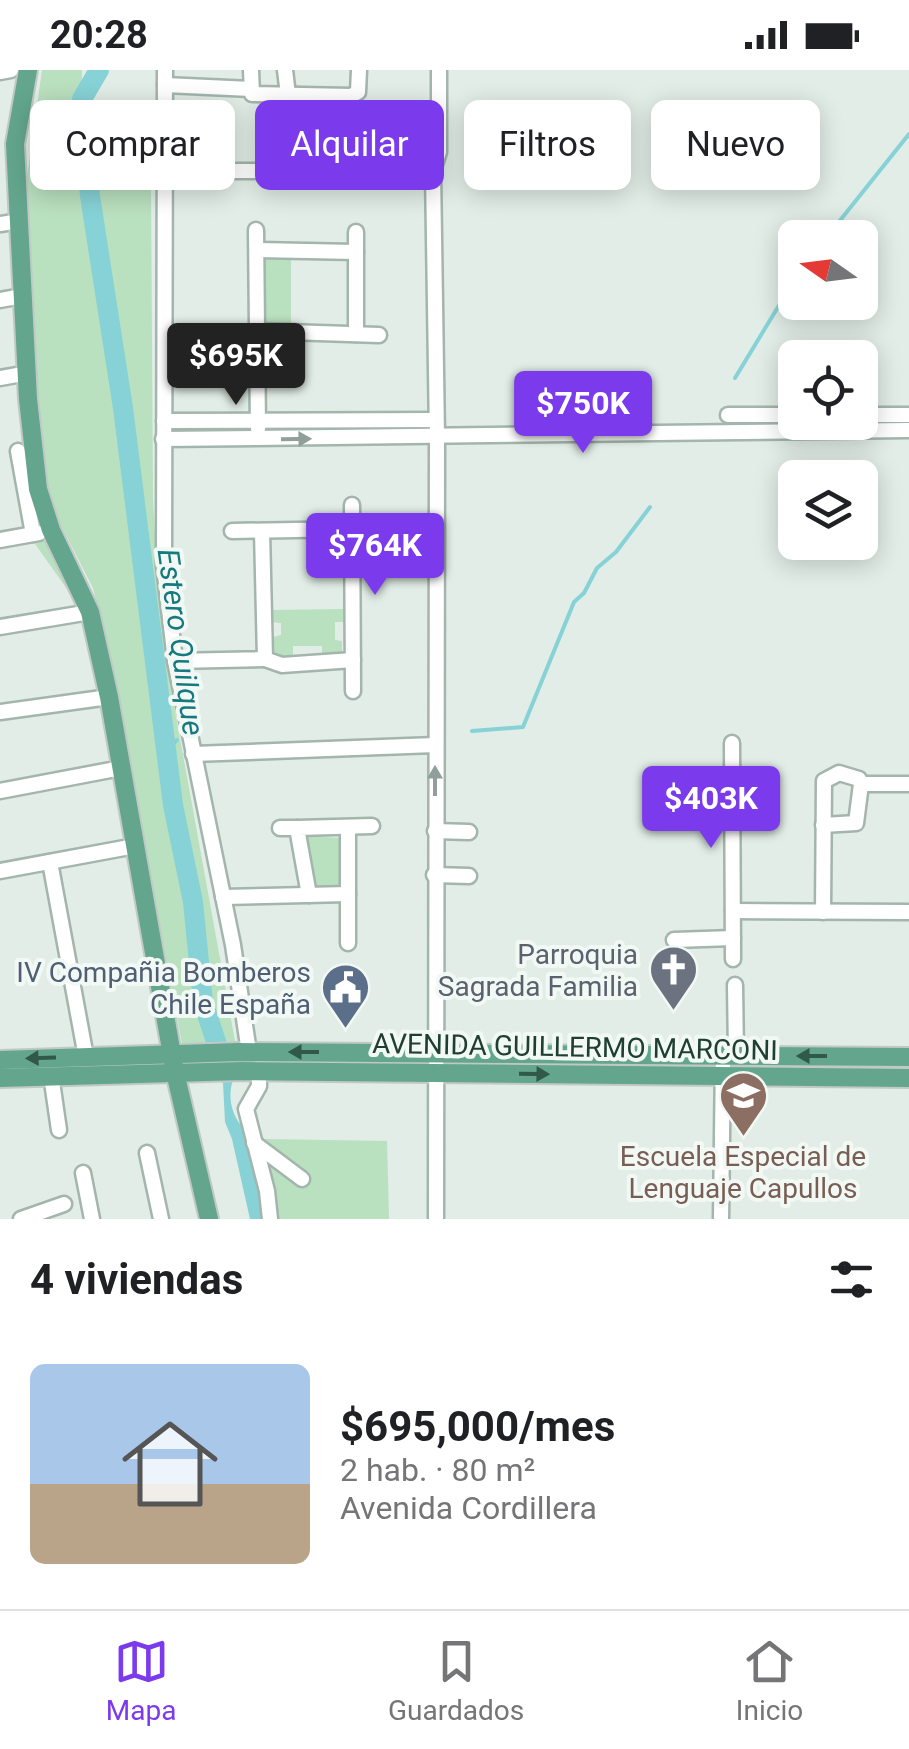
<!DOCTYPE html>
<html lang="es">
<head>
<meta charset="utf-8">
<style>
	body { margin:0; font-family:Roboto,sans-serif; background:#f2f2f2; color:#202124; height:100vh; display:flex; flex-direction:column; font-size:38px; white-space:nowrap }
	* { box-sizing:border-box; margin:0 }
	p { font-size:32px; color:#757577 }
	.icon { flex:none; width:55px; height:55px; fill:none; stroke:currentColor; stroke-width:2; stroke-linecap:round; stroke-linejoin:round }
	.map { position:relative; height:1149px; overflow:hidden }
	.side { display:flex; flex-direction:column; background:#fff; flex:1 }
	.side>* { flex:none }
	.top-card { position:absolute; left:30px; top:30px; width:850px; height:90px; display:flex; gap:20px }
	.needle { width:65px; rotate:284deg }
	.controls { position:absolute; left:778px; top:150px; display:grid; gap:20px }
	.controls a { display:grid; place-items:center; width:100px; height:100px; border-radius:15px; background:#fff; box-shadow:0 5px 25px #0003; font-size:50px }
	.price { position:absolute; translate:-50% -85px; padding:0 22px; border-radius:10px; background:#7c3aed; color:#fff; font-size:32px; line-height:65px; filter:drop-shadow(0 2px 5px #0008) }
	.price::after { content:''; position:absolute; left:50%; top:60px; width:30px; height:22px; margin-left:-15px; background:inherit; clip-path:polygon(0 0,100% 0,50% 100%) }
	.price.active { background:#222; color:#fff }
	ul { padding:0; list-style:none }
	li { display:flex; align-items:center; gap:30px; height:250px; padding:0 30px }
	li+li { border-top:2px solid #e0e0e0 }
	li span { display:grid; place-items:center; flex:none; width:280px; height:200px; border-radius:15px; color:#555 }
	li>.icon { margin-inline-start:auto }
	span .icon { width:120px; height:120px; fill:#fffc; stroke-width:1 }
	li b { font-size:42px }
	h2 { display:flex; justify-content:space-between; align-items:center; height:120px; padding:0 30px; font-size:42px }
	.chip { padding:0 35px; border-radius:15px; background:#fff; box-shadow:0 5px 25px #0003; font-size:35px; line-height:90px }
	.chip.active { background:#7c3aed; color:#fff }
	.status { display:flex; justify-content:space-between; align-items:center; height:70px; padding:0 50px; background:#fff; direction:ltr }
	.status svg { height:28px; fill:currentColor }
	.tabs { display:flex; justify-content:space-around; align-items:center; height:140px; border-top:2px solid #e0e0e0; background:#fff; font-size:28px; color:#757577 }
	.tabs a { display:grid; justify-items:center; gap:5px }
	.tabs .active { color:#7c3aed }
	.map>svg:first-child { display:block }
	.green { fill:#b9e0bf }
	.water { fill:#86d2d6 }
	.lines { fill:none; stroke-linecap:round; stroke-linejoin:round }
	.stream { stroke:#86d2d6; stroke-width:4 }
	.river { stroke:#86d2d6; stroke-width:20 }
	.minor-casing { stroke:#a3b5ad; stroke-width:19 }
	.major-casing { stroke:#c1c9c6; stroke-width:22 }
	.minor { stroke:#fff; stroke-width:14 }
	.major { stroke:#63a68d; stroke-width:18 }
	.oneway { fill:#909f99 }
	.oneway2 { fill:#31594a }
	.labels { text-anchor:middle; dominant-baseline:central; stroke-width:8; stroke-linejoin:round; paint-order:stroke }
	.worship-label { font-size:28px; fill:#5b616d; stroke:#f2f9f5; text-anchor:end }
	.service-label { font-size:28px; fill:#4e5e75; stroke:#f2f9f5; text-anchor:end }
	.street-label { font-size:28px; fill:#203f33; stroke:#f2f9f5 }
	.education-label { font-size:28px; fill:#785e54; stroke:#f2f9f5 }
	.water-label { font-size:30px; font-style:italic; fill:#16797f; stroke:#f2f9f5 }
</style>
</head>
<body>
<div class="status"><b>20:28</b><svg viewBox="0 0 49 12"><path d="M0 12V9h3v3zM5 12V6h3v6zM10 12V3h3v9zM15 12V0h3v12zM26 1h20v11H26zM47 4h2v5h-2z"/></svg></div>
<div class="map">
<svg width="909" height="1149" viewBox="0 0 909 1149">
	<rect width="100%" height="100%" fill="#e1ede6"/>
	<g class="green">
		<path d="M42 0H82L81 66 156 67 151 117 153 429 158 521 175 641 235 971 182 974 108 577 93 518 51 436 39 372 27 107Z"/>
		<path d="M262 189 291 190V257H261Z"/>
		<path d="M46 468 79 536 33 471Z"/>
		<path d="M343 539 344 552H335V570L342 571V583L322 584V576H293V586L279 587 274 581 273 567 281 565V553L271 552 272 540Z"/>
		<path d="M309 766 341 768V812L337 816H316L312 811 304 769Z"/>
		<path d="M446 988 710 990V998L446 995Z"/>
		<path d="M736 990 909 991V998L735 996Z"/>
		<path d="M264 1069 387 1071 389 1149H273Z"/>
	</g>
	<path class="water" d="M218 1005 235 1006C227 1021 230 1041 240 1054H244L248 1079 263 1120V1149H250L232 1069 225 1052 223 1013Z"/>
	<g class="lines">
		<g class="stream">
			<path d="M826 168 909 64"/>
			<path d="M735 308 795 209"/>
			<path d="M472 661 523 657 574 532 584 523 597 498 616 482 650 437"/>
			<path d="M167 681 177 670"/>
		</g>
		<path class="river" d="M99 0 82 29 90 126 123 338 173 735 193 832 203 932 224 996"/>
		<defs>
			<g id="minor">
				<path d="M165 0 164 496 175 591 233 875 249 982"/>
				<path d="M251 0 252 24 351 26 358 22 359 0"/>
				<path d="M285 0 288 25"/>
				<path d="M0 2 11 0"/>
				<path d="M165 15 251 19"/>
				<path d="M164 101H433"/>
				<path d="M0 154 20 151"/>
				<path d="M256 160 258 359"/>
				<path d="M258 180 356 182"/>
				<path d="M0 230 22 226"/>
				<path d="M258 261 379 265"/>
				<path d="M356 264V162"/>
				<path d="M0 308 28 303"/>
				<path d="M728 345H795"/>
				<path d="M860 345H909"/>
				<path d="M164 351 436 350"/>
				<path d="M163 369 909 360"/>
				<path d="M18 381 33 464"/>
				<path d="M352 435 353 621"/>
				<path d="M232 461 352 459"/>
				<path d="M0 470 39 463"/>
				<path d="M0 557 90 542"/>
				<path d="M265 589 282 595 353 590"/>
				<path d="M175 591 265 589 262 461"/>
				<path d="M0 642 109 627"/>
				<path d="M732 673 733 889"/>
				<path d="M193 684 435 675"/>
				<path d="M0 721 121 698"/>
				<path d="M823 755 856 753 861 714H909"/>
				<path d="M280 758H297"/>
				<path d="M435 761 469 762"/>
				<path d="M50 792 86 987"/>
				<path d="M0 801 135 776"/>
				<path d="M434 805 469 806"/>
				<path d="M309 825 297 758 372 756"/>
				<path d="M223 827 348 824"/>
				<path d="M733 841 909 842"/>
				<path d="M823 842 824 711 839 703 859 709 861 714"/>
				<path d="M674 870 733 868"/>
				<path d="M348 873V757"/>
				<path d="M735 915 736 985"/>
				<path d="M259 1001V1016L246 1039 267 1121 270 1149"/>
				<path d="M51 1005 59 1060"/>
				<path d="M254 1073 302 1109"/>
				<path d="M147 1083 161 1149"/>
				<path d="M83 1103 92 1149"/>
				<path d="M21 1149 64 1134"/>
				<path d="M436 1149 437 367 433 101 439 82V0"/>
				<path d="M721 1149 723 985"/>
			</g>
			<g id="major">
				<path d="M28 0 15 74 28 329 38 419 51 460 90 542 109 627 175 1002 209 1149"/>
				<path d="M0 990 239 982 909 987"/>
				<path d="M0 1008 242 1001 909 1008"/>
			</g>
		</defs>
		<use href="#minor" class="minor-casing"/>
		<use href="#major" class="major-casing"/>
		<use href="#minor" class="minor"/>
		<use href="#major" class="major"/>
	</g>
	<defs><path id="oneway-solid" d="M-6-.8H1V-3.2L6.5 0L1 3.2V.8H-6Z" transform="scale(2.5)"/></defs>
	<g class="oneway">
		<use href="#oneway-solid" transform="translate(296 369) rotate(-1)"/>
		<use href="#oneway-solid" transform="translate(435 711) rotate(-90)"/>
	</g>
	<g class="oneway2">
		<use href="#oneway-solid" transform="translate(304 982) rotate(-180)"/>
		<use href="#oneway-solid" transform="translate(812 986) rotate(-180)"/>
		<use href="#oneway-solid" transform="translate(41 988) rotate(178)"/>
		<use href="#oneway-solid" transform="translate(534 1004) rotate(1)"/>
	</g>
	<defs>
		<symbol id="church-pin" viewBox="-11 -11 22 30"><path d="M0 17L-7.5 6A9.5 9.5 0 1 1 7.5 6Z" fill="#6b7280" stroke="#f2f9f5"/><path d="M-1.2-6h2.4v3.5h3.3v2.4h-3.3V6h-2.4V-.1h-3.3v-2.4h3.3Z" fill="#fff"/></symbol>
		<symbol id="civic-pin" viewBox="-11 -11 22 30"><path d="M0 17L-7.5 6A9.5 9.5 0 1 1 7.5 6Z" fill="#5c6f8a" stroke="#f2f9f5"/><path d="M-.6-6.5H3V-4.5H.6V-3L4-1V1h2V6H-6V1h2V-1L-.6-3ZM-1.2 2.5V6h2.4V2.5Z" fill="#fff"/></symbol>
		<symbol id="school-pin" viewBox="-11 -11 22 30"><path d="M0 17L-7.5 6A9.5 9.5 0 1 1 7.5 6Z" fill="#8d6e63" stroke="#f2f9f5"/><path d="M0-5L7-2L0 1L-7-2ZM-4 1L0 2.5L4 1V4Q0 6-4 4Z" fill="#fff"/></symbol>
	</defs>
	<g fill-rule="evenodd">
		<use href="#church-pin" x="646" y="872" width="55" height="75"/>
		<use href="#civic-pin" x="318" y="890" width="55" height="75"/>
		<use href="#school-pin" x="716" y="998" width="55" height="75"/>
	</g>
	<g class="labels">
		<g class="worship-label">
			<text x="638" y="884">Parroquia<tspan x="638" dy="32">Sagrada Familia</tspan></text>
		</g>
		<g class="service-label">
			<text x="311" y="902">IV Compañia Bomberos<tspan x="311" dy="32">Chile España</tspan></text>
		</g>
		<g class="street-label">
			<text transform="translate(575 977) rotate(1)">AVENIDA GUILLERMO MARCONI</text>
		</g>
		<g class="education-label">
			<text x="743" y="1086">Escuela Especial de<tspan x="743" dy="32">Lenguaje Capullos</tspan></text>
		</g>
		<g class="water-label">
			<text transform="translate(181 572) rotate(82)">Estero Quilque</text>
		</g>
	</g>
</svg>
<div class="controls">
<a><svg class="needle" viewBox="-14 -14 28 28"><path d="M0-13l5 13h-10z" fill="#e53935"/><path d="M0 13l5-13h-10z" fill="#757577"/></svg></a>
<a><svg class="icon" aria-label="locate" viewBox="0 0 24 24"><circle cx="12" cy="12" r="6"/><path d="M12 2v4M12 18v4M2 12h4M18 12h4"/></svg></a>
<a><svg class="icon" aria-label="layers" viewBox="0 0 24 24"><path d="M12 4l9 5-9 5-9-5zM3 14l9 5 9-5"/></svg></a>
</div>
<b class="price active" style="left:236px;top:338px">$695K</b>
<b class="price" style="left:583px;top:386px">$750K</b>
<b class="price" style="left:375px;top:528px">$764K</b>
<b class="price" style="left:711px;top:781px">$403K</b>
<div class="top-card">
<a class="chip">Comprar</a>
<a class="chip active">Alquilar</a>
<a class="chip">Filtros</a>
<a class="chip">Nuevo</a>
</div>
</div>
<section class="side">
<h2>4 viviendas<svg class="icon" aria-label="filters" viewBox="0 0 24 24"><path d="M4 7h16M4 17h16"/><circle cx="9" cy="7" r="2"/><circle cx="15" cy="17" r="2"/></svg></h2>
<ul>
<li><span style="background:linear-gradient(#a9c7e8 60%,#b9a48a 0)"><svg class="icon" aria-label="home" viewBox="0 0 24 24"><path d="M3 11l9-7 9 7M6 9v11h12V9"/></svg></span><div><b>$695,000/mes</b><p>2 hab. · 80 m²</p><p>Avenida Cordillera</p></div></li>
</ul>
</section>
<nav class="tabs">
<a class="active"><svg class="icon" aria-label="map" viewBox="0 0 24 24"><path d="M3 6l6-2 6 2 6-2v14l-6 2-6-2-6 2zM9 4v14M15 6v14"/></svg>Mapa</a>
<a><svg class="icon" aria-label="saved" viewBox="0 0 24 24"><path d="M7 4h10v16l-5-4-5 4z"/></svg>Guardados</a>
<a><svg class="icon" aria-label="home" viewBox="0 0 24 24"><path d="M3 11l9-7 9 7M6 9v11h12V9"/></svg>Inicio</a>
</nav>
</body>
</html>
